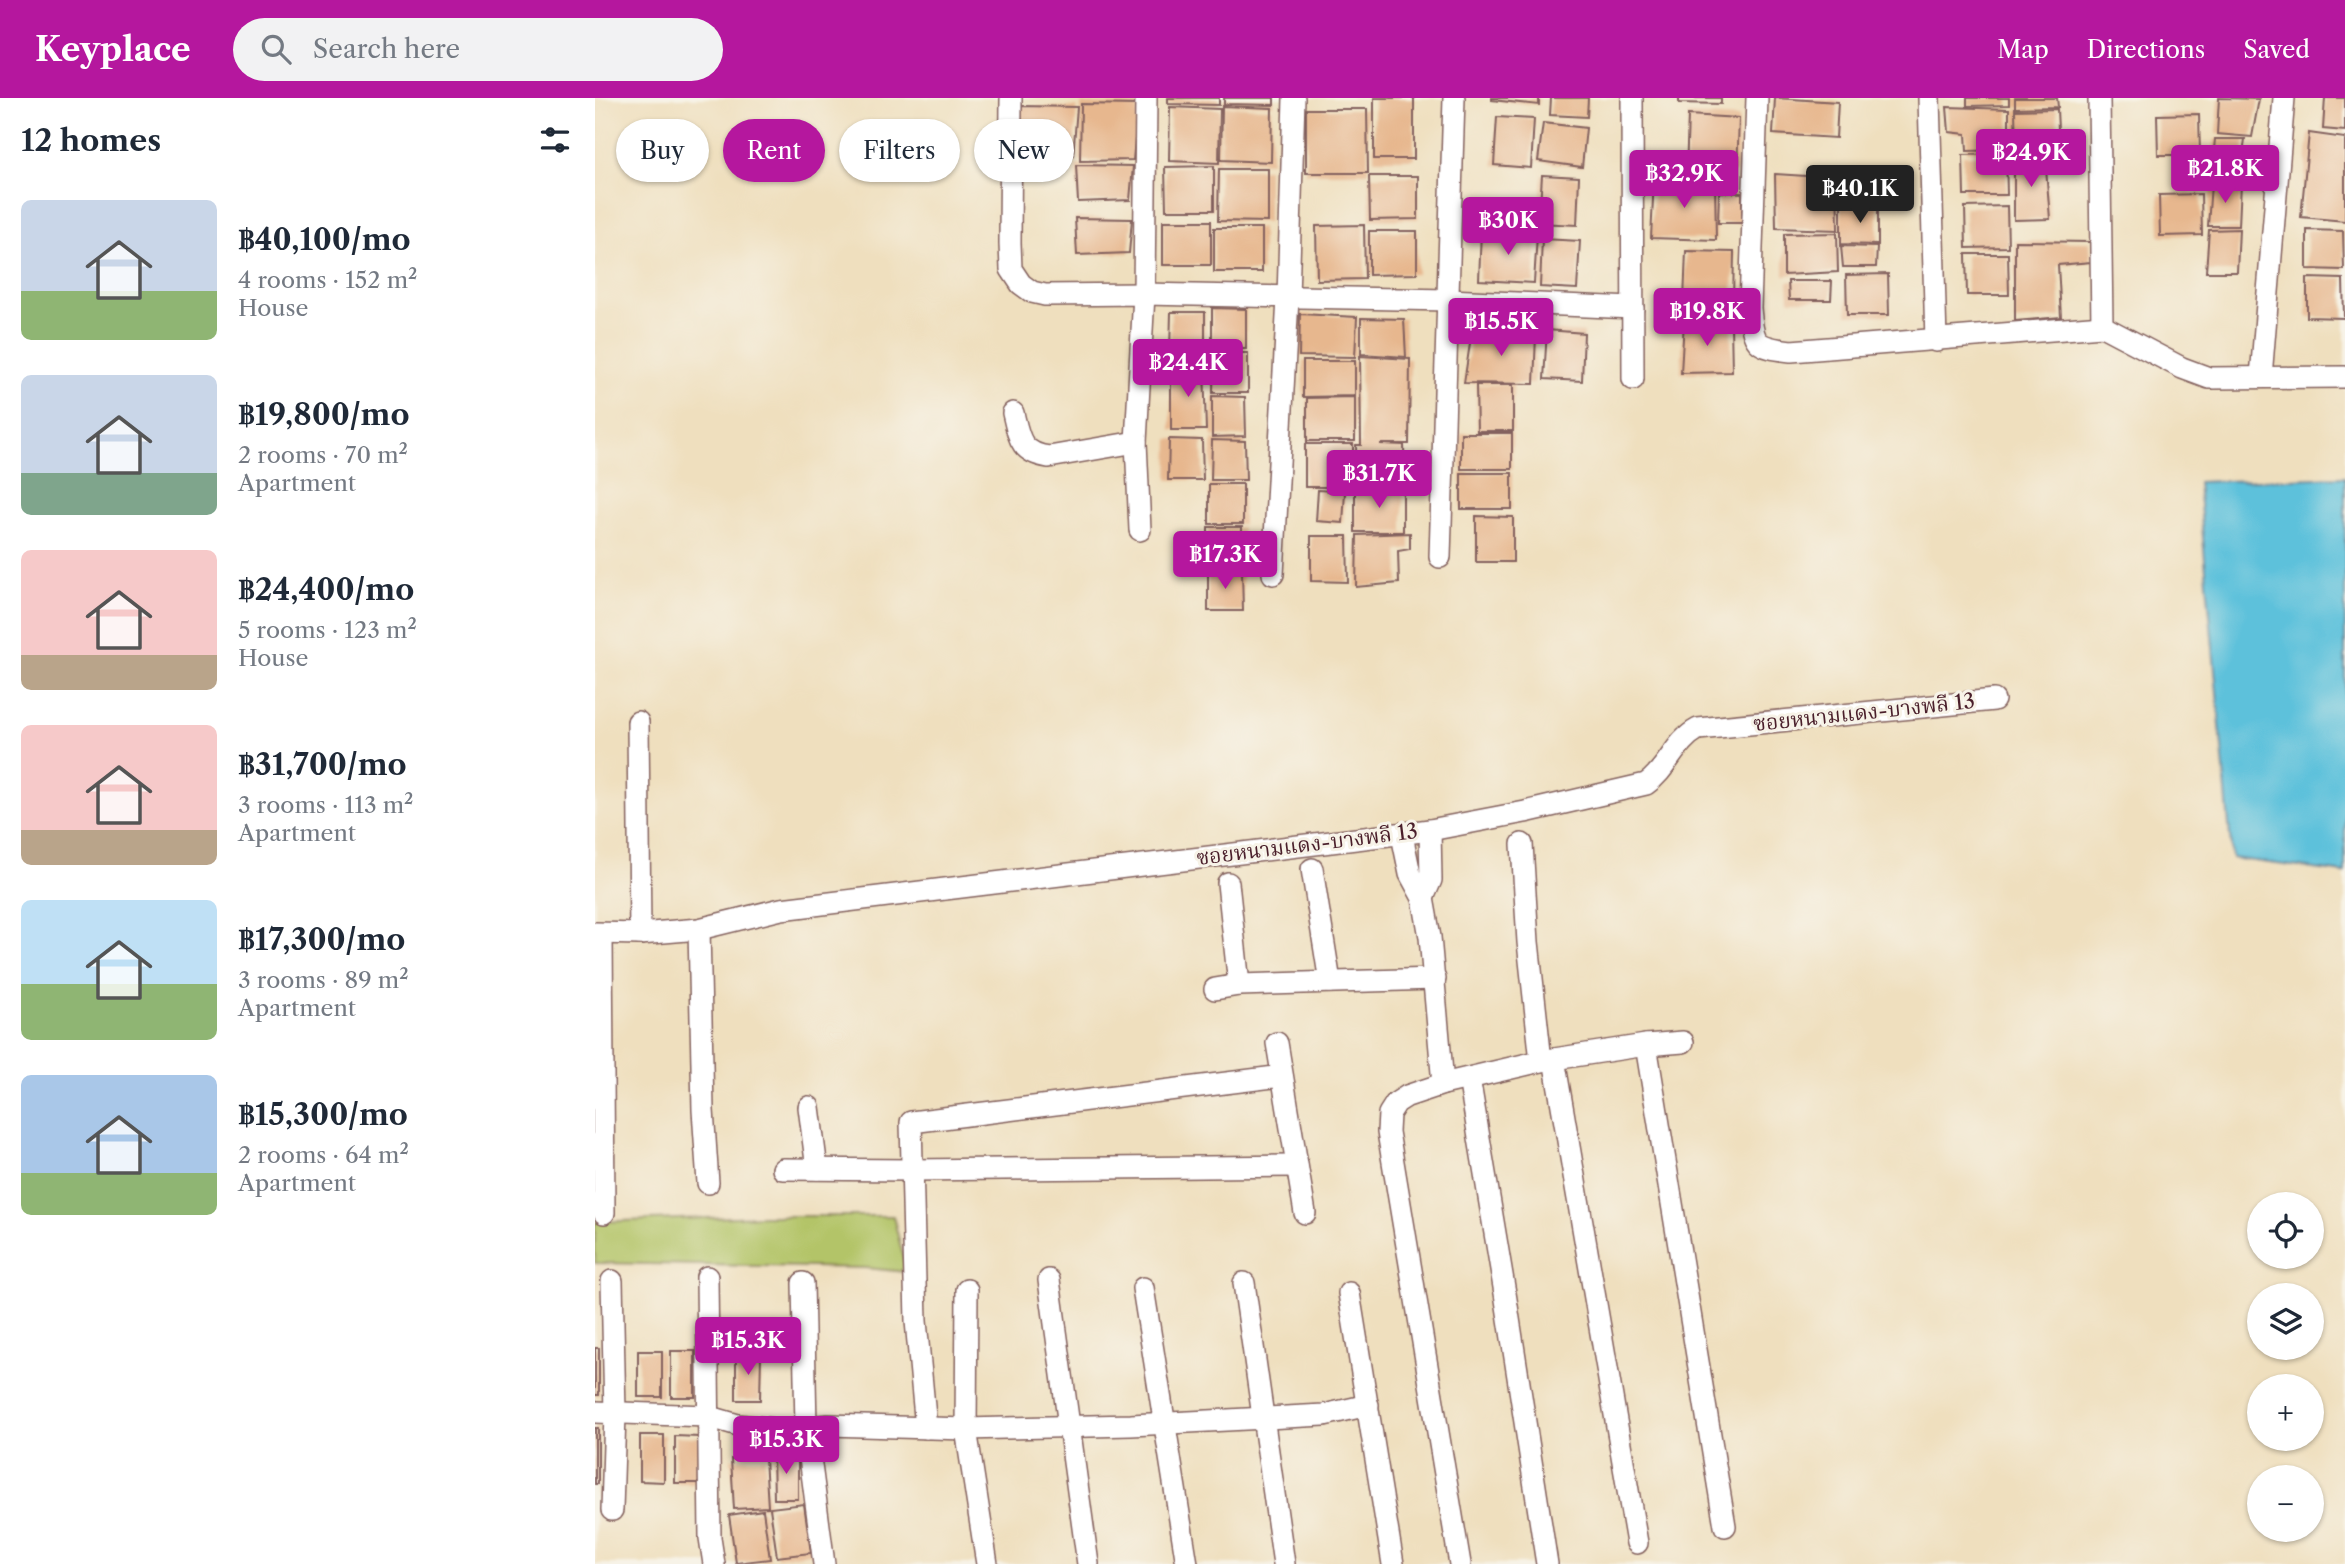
<!DOCTYPE html>
<html lang="en">
<head>
<meta charset="utf-8">
<style>
	body { margin:0; font-family:"Libre Caslon Text","Noto Serif Thai",serif; background:#f2f2f3; color:#1f2937; height:100vh; display:flex; flex-direction:column; font-size:26px; white-space:nowrap }
	* { box-sizing:border-box; margin:0 }
	p { font-size:23px; color:#747a83 }
	.icon { flex:none; width:38px; height:38px; fill:none; stroke:currentColor; stroke-width:2; stroke-linecap:round; stroke-linejoin:round }
	.map { position:relative; flex:1; overflow:hidden }
	.sheet { display:flex; flex-direction:column; background:#fff; width:595px }
	.sheet>* { flex:none }
	.banner { position:absolute; left:21px; top:21px; width:665px; height:63px; display:flex; gap:14px }
	.tools { position:absolute; left:1652px; top:1094px; display:grid; gap:14px }
	.tools a { display:grid; place-items:center; width:77px; height:77px; border-radius:50%; background:#fff; box-shadow:0 2px 5px #0004; font-size:35px }
	.price { position:absolute; translate:-50% -60px; padding:0 16px; border-radius:7px; background:#b5179e; color:#fff; font-size:23px; line-height:46px; filter:drop-shadow(0 2px 4px #0008) }
	.price::after { content:''; position:absolute; left:50%; top:42px; width:21px; height:16px; margin-left:-10px; background:inherit; clip-path:polygon(0 0,100% 0,50% 100%) }
	.price.active { background:#222; color:#fff }
	ul { padding:0; list-style:none }
	li { display:flex; align-items:center; gap:21px; height:175px; padding:0 21px }
	li span { display:grid; place-items:center; flex:none; width:196px; height:140px; border-radius:10px; color:#555 }
	li>.icon { margin-inline-start:auto }
	span .icon { width:84px; height:84px; fill:#fffc; stroke-width:1 }
	li b { font-size:30px }
	h2 { display:flex; justify-content:space-between; align-items:center; height:84px; padding:0 21px; font-size:30px }
	.pill { padding:0 24px; border-radius:32px; background:#fff; box-shadow:0 2px 5px #0004; font-size:24px; line-height:63px }
	.pill.active { background:#b5179e; color:#fff }
	header { display:flex; align-items:center; gap:42px; box-sizing:border-box; height:98px; padding:0 35px; background:#b5179e; color:#fff }
	header strong { font-size:33px }
	nav { display:flex; gap:38px; margin-inline-start:auto; font-size:24px }
	.search { width:490px; height:63px; background:#f2f2f3; display:flex; align-items:center; gap:18px; box-sizing:border-box; padding:0 24px; border-radius:38px; color:#747a83; font-size:26px }
	main { display:flex; flex:1; min-height:0 }
	.map>svg:first-child { display:block }
	.green { fill:#b3c467; stroke:#7e7249; stroke-width:2 }
	.water { fill:#5dc1db; stroke:#547083; stroke-width:2 }
	.building { fill:#e7b78e }
	.lines { fill:none; stroke-linecap:round; stroke-linejoin:round }
	.minor-casing { stroke:#84625e; stroke-width:24 }
	.minor { stroke:#fff; stroke-width:21 }
	.labels { text-anchor:middle; dominant-baseline:central; stroke-width:6; stroke-linejoin:round; paint-order:stroke }
	.street-label { font-size:21px; fill:#4a1f2b; stroke:#f7f3e8 }
</style>
</head>
<body>
<header>
<strong>Keyplace</strong>
<div class="search"><svg class="icon" aria-label="search" viewBox="0 0 24 24"><circle cx="10" cy="10" r="6"/><path d="M15 15l6 6"/></svg>Search here</div>
<nav><a>Map</a><a>Directions</a><a>Saved</a></nav>
</header>
<main>
<section class="sheet">
<h2>12 homes<svg class="icon" aria-label="filters" viewBox="0 0 24 24"><path d="M4 7h16M4 17h16"/><circle cx="9" cy="7" r="2"/><circle cx="15" cy="17" r="2"/></svg></h2>
<ul>
<li><span style="background:linear-gradient(#c9d6e8 65%,#8fb573 0)"><svg class="icon" aria-label="home" viewBox="0 0 24 24"><path d="M3 11l9-7 9 7M6 9v11h12V9"/></svg></span><div><b>฿40,100/mo</b><p>4 rooms · 152 m²</p><p>House</p></div></li>
<li><span style="background:linear-gradient(#c9d6e8 70%,#7fa58c 0)"><svg class="icon" aria-label="home" viewBox="0 0 24 24"><path d="M3 11l9-7 9 7M6 9v11h12V9"/></svg></span><div><b>฿19,800/mo</b><p>2 rooms · 70 m²</p><p>Apartment</p></div></li>
<li><span style="background:linear-gradient(#f6c9c9 75%,#b9a48a 0)"><svg class="icon" aria-label="home" viewBox="0 0 24 24"><path d="M3 11l9-7 9 7M6 9v11h12V9"/></svg></span><div><b>฿24,400/mo</b><p>5 rooms · 123 m²</p><p>House</p></div></li>
<li><span style="background:linear-gradient(#f6c9c9 75%,#b9a48a 0)"><svg class="icon" aria-label="home" viewBox="0 0 24 24"><path d="M3 11l9-7 9 7M6 9v11h12V9"/></svg></span><div><b>฿31,700/mo</b><p>3 rooms · 113 m²</p><p>Apartment</p></div></li>
<li><span style="background:linear-gradient(#bfe0f5 60%,#8fb573 0)"><svg class="icon" aria-label="home" viewBox="0 0 24 24"><path d="M3 11l9-7 9 7M6 9v11h12V9"/></svg></span><div><b>฿17,300/mo</b><p>3 rooms · 89 m²</p><p>Apartment</p></div></li>
<li><span style="background:linear-gradient(#a9c7e8 70%,#8fb573 0)"><svg class="icon" aria-label="home" viewBox="0 0 24 24"><path d="M3 11l9-7 9 7M6 9v11h12V9"/></svg></span><div><b>฿15,300/mo</b><p>2 rooms · 64 m²</p><p>Apartment</p></div></li>
</ul>
</section>
<div class="map">
<svg width="1750" height="1466" viewBox="0 0 1750 1466">
	<rect width="100%" height="100%" fill="#f7f3e8"/>
	<filter id="ink" filterUnits="userSpaceOnUse"><feTurbulence type="fractalNoise" baseFrequency=".0143" numOctaves="2"/><feDisplacementMap in="SourceGraphic" scale="14" xChannelSelector="R" yChannelSelector="G"/><feConvolveMatrix kernelMatrix="1 2 1 2 8 2 1 2 1" color-interpolation-filters="sRGB"/></filter>
	<filter id="wash" filterUnits="userSpaceOnUse"><feTurbulence type="fractalNoise" baseFrequency=".00686" numOctaves="4" result="noise"/><feDisplacementMap in="SourceGraphic" scale="28" xChannelSelector="R" yChannelSelector="G"/><feGaussianBlur stdDeviation="1.57" result="paint"/><feColorMatrix in="noise" values="0 0 0 0 0 0 0 0 0 0 0 0 0 0 0 0 0 1.4 0 .05"/><feComposite in="paint" operator="in"/></filter>
	<g filter="url(#wash)">
		<rect width="100%" height="100%" fill="#efdfbe"/>
		<path class="green" d="M168 1118H298L312 1174 270 1170 0 1165V1124Z"/>
		<path class="water" d="M1750 379V775L1637 760 1603 384Z"/>
		<g id="blocks">
			<g class="building">
				<path d="M573 0H624V7L573 6Z"/>
				<path d="M629 0H679V7L629 6Z"/>
				<rect x="779" y="0" width="40" height="61"/>
				<path d="M897 0H944V7L897 2Z"/>
				<path d="M956 0H993L992 19 955 17Z"/>
				<path d="M1084 0H1126V6L1084 5Z"/>
				<path d="M1180 0 1243 4 1241 40 1178 36Z"/>
				<path d="M1372 0H1414V7L1372 8Z"/>
				<path d="M1420 0H1462L1463 9 1420 10Z"/>
				<path d="M1624 0 1664 1 1657 39 1622 36Z"/>
				<path d="M1730 0H1750V33L1728 31Z"/>
				<path d="M486 6 543 7 538 62 485 63Z"/>
				<path d="M425 8 482 9 478 59 426 58Z"/>
				<path d="M627 8 677 10 676 64 626 62Z"/>
				<path d="M575 9 625 11 624 65 574 63Z"/>
				<path d="M1352 9 1414 11V52L1372 53 1371 36 1354 34Z"/>
				<path d="M711 11H772L773 75H711Z"/>
				<path d="M1462 11 1464 52 1421 53 1420 12Z"/>
				<path d="M1604 16 1605 57H1563L1562 17Z"/>
				<path d="M1093 17 1144 20 1142 75 1091 76Z"/>
				<path d="M902 19 939 21 936 70 899 67Z"/>
				<path d="M948 25 991 30 987 69 943 63Z"/>
				<path d="M1714 35 1750 40V123L1706 119Z"/>
				<path d="M1620 41H1650L1645 80 1616 83Z"/>
				<path d="M1411 56 1412 97H1369L1368 57Z"/>
				<path d="M1419 58H1450L1455 121 1419 122Z"/>
				<path d="M481 67 538 68 535 102 483 104Z"/>
				<path d="M619 68V112H571L570 69Z"/>
				<path d="M624 71H673V124L623 123Z"/>
				<path d="M1180 76 1242 80 1243 132 1181 130Z"/>
				<path d="M947 77 984 79 982 127 944 125Z"/>
				<path d="M774 78H823V121L775 122Z"/>
				<path d="M1059 81 1120 84 1121 142 1056 140Z"/>
				<path d="M1646 85 1644 128H1613L1616 86Z"/>
				<path d="M1124 94 1147 95V125H1123Z"/>
				<path d="M1606 96 1607 137 1565 138 1564 97Z"/>
				<path d="M1246 107H1283V147L1246 146Z"/>
				<path d="M1412 108 1413 149 1371 150 1370 109Z"/>
				<path d="M480 120 537 121 534 155 482 157Z"/>
				<rect x="568" y="123" width="48" height="44"/>
				<path d="M769 127 770 181 722 182 721 128Z"/>
				<rect x="619" y="130" width="48" height="44"/>
				<path d="M1644 131 1642 174H1611L1614 132Z"/>
				<path d="M1712 132 1748 133 1749 172 1712 171Z"/>
				<path d="M774 133H822V176L774 177Z"/>
				<path d="M886 133 942 137 939 185 884 182Z"/>
				<path d="M1242 135 1243 174 1189 177V136Z"/>
				<path d="M947 141 985 143 982 191 945 189Z"/>
				<path d="M1420 143 1495 144 1496 164 1463 167 1466 219 1420 223Z"/>
				<path d="M1246 148 1282 149 1281 169H1248Z"/>
				<path d="M1091 153 1139 154 1138 204 1089 203Z"/>
				<path d="M1371 156H1413L1414 197H1372Z"/>
				<path d="M1293 176 1294 217H1252L1251 177Z"/>
				<path d="M1712 180 1748 181 1749 220 1712 219Z"/>
				<path d="M1193 183H1237L1236 202H1194Z"/>
				<path d="M617 210 651 211V251H617Z"/>
				<path d="M576 214H610V254H575Z"/>
				<path d="M705 216 762 219 760 259 704 258Z"/>
				<path d="M766 220 809 221 811 259 766 256Z"/>
				<path d="M1089 223 1136 226 1137 274 1086 275Z"/>
				<path d="M877 232 941 237 939 286 869 285Z"/>
				<path d="M952 232 989 235 987 283 949 281Z"/>
				<path d="M619 255H653V295H618Z"/>
				<path d="M765 258 815 261 814 346H785L809 347 810 386H762L761 347H766Z"/>
				<path d="M708 263H760V298L708 299Z"/>
				<path d="M576 269H609L611 332H576Z"/>
				<path d="M881 287H918V333H882Z"/>
				<path d="M617 298 650 299 651 338 617 339Z"/>
				<path d="M760 299V343H712V300Z"/>
				<rect x="866" y="335" width="51" height="36"/>
				<path d="M574 341 607 342 608 382H573Z"/>
				<path d="M617 342 650 343 651 382H616Z"/>
				<rect x="710" y="346" width="48" height="43"/>
				<rect x="866" y="375" width="51" height="36"/>
				<rect x="614" y="386" width="34" height="40"/>
				<rect x="760" y="390" width="48" height="44"/>
				<path d="M723 392 750 394 748 425 721 423Z"/>
				<path d="M881 418 918 419V464H881Z"/>
				<rect x="613" y="429" width="34" height="40"/>
				<path d="M815 435V451L803 453 804 485 761 489 762 437Z"/>
				<path d="M716 438H752L753 484 716 483Z"/>
				<path d="M613 472 647 473 648 513H613Z"/>
				<rect x="0" y="1250" width="4" height="47"/>
				<rect x="43" y="1253" width="24" height="46"/>
				<rect x="76" y="1253" width="24" height="46"/>
				<path d="M141 1256H166L165 1302H141Z"/>
				<rect x="0" y="1330" width="3" height="56"/>
				<path d="M45 1337H69V1384L45 1383Z"/>
				<path d="M80 1338 104 1339V1385H80Z"/>
				<path d="M178 1354 203 1355V1401H179Z"/>
				<path d="M170 1360 173 1409 139 1411 136 1361Z"/>
				<path d="M209 1406 216 1455 182 1459 175 1410Z"/>
				<path d="M168 1412 175 1461 141 1465 134 1417Z"/>
			</g>
		</g>
	</g>
	<g filter="url(#ink)">
		<use href="#blocks" fill-opacity="0" stroke="#84625e" stroke-width="2"/>
		<g class="lines">
			<defs>
				<g id="minor">
					<path d="M416 0 415 145 416 171 426 186 437 194 450 197 549 196 853 202 1038 210"/>
					<path d="M1037 0 1038 281"/>
					<path d="M1162 0 1155 210C1158 246 1160 249 1196 253L1507 228 1587 270 1614 280 1750 279"/>
					<path d="M1334 0 1341 243"/>
					<path d="M1504 0 1507 228"/>
					<path d="M1666 279 1689 0"/>
					<path d="M418 315C424 340 425 355 454 359L541 344"/>
					<path d="M545 432 541 344 549 196 551 0"/>
					<path d="M845 459 859 0"/>
					<path d="M678 476 693 200 699 0"/>
					<path d="M43 624 45 836"/>
					<path d="M807 737 815 776 828 800 835 839 848 986"/>
					<path d="M927 746 933 844 946 963"/>
					<path d="M717 771 735 884"/>
					<path d="M633 785 644 887"/>
					<path d="M828 800 836 782 835 732"/>
					<path d="M104 831 108 1012 113 1085"/>
					<path d="M0 835 45 836 104 831 186 811 835 732 930 714 1051 686C1073 671 1079 644 1103 631L1399 602"/>
					<path d="M7 836 9 1115"/>
					<path d="M620 891 644 887 840 881"/>
					<path d="M682 945 710 1115"/>
					<path d="M1051 947 1130 1428"/>
					<path d="M959 961 1042 1445"/>
					<path d="M874 980 910 1195 952 1466"/>
					<path d="M214 1009 222 1071"/>
					<path d="M188 1071 318 1072 702 1068"/>
					<path d="M112 1179 115 1440 119 1466"/>
					<path d="M454 1182 493 1466"/>
					<path d="M17 1183 20 1315 17 1412"/>
					<path d="M208 1185 211 1329 229 1466"/>
					<path d="M649 1185 689 1466"/>
					<path d="M548 1190 592 1466"/>
					<path d="M372 1192 371 1331 392 1466"/>
					<path d="M754 1195 798 1466"/>
					<path d="M0 1314 112 1318 143 1327 186 1332 233 1327 371 1331 536 1327 729 1317 773 1307"/>
					<path d="M331 1330 321 1223 316 1024 687 978"/>
					<path d="M865 1466 793 1034 794 1016 801 1005 812 998 848 986 946 963 1051 947 1088 944"/>
				</g>
			</defs>
			<use href="#minor" class="minor-casing"/>
			<use href="#minor" class="minor"/>
		</g>
	</g>
	<g class="labels">
		<g class="street-label">
			<text transform="translate(1269 614) rotate(-6)">ซอยหนามแดง-บางพลี 13</text>
			<text transform="translate(712 746) rotate(-7)">ซอยหนามแดง-บางพลี 13</text>
		</g>
	</g>
</svg>
<div class="tools">
<a><svg class="icon" aria-label="locate" viewBox="0 0 24 24"><circle cx="12" cy="12" r="6"/><path d="M12 2v4M12 18v4M2 12h4M18 12h4"/></svg></a>
<a><svg class="icon" aria-label="layers" viewBox="0 0 24 24"><path d="M12 4l9 5-9 5-9-5zM3 14l9 5 9-5"/></svg></a>
<a>+</a>
<a>−</a>
</div>
<b class="price" style="left:1436px;top:91px">฿24.9K</b>
<b class="price" style="left:1630px;top:107px">฿21.8K</b>
<b class="price" style="left:1089px;top:112px">฿32.9K</b>
<b class="price active" style="left:1265px;top:127px">฿40.1K</b>
<b class="price" style="left:913px;top:159px">฿30K</b>
<b class="price" style="left:1112px;top:250px">฿19.8K</b>
<b class="price" style="left:906px;top:260px">฿15.5K</b>
<b class="price" style="left:593px;top:301px">฿24.4K</b>
<b class="price" style="left:784px;top:412px">฿31.7K</b>
<b class="price" style="left:630px;top:493px">฿17.3K</b>
<b class="price" style="left:153px;top:1279px">฿15.3K</b>
<b class="price" style="left:191px;top:1378px">฿15.3K</b>
<div class="banner">
<a class="pill">Buy</a>
<a class="pill active">Rent</a>
<a class="pill">Filters</a>
<a class="pill">New</a>
</div>
</div>
</main>
</body>
</html>
